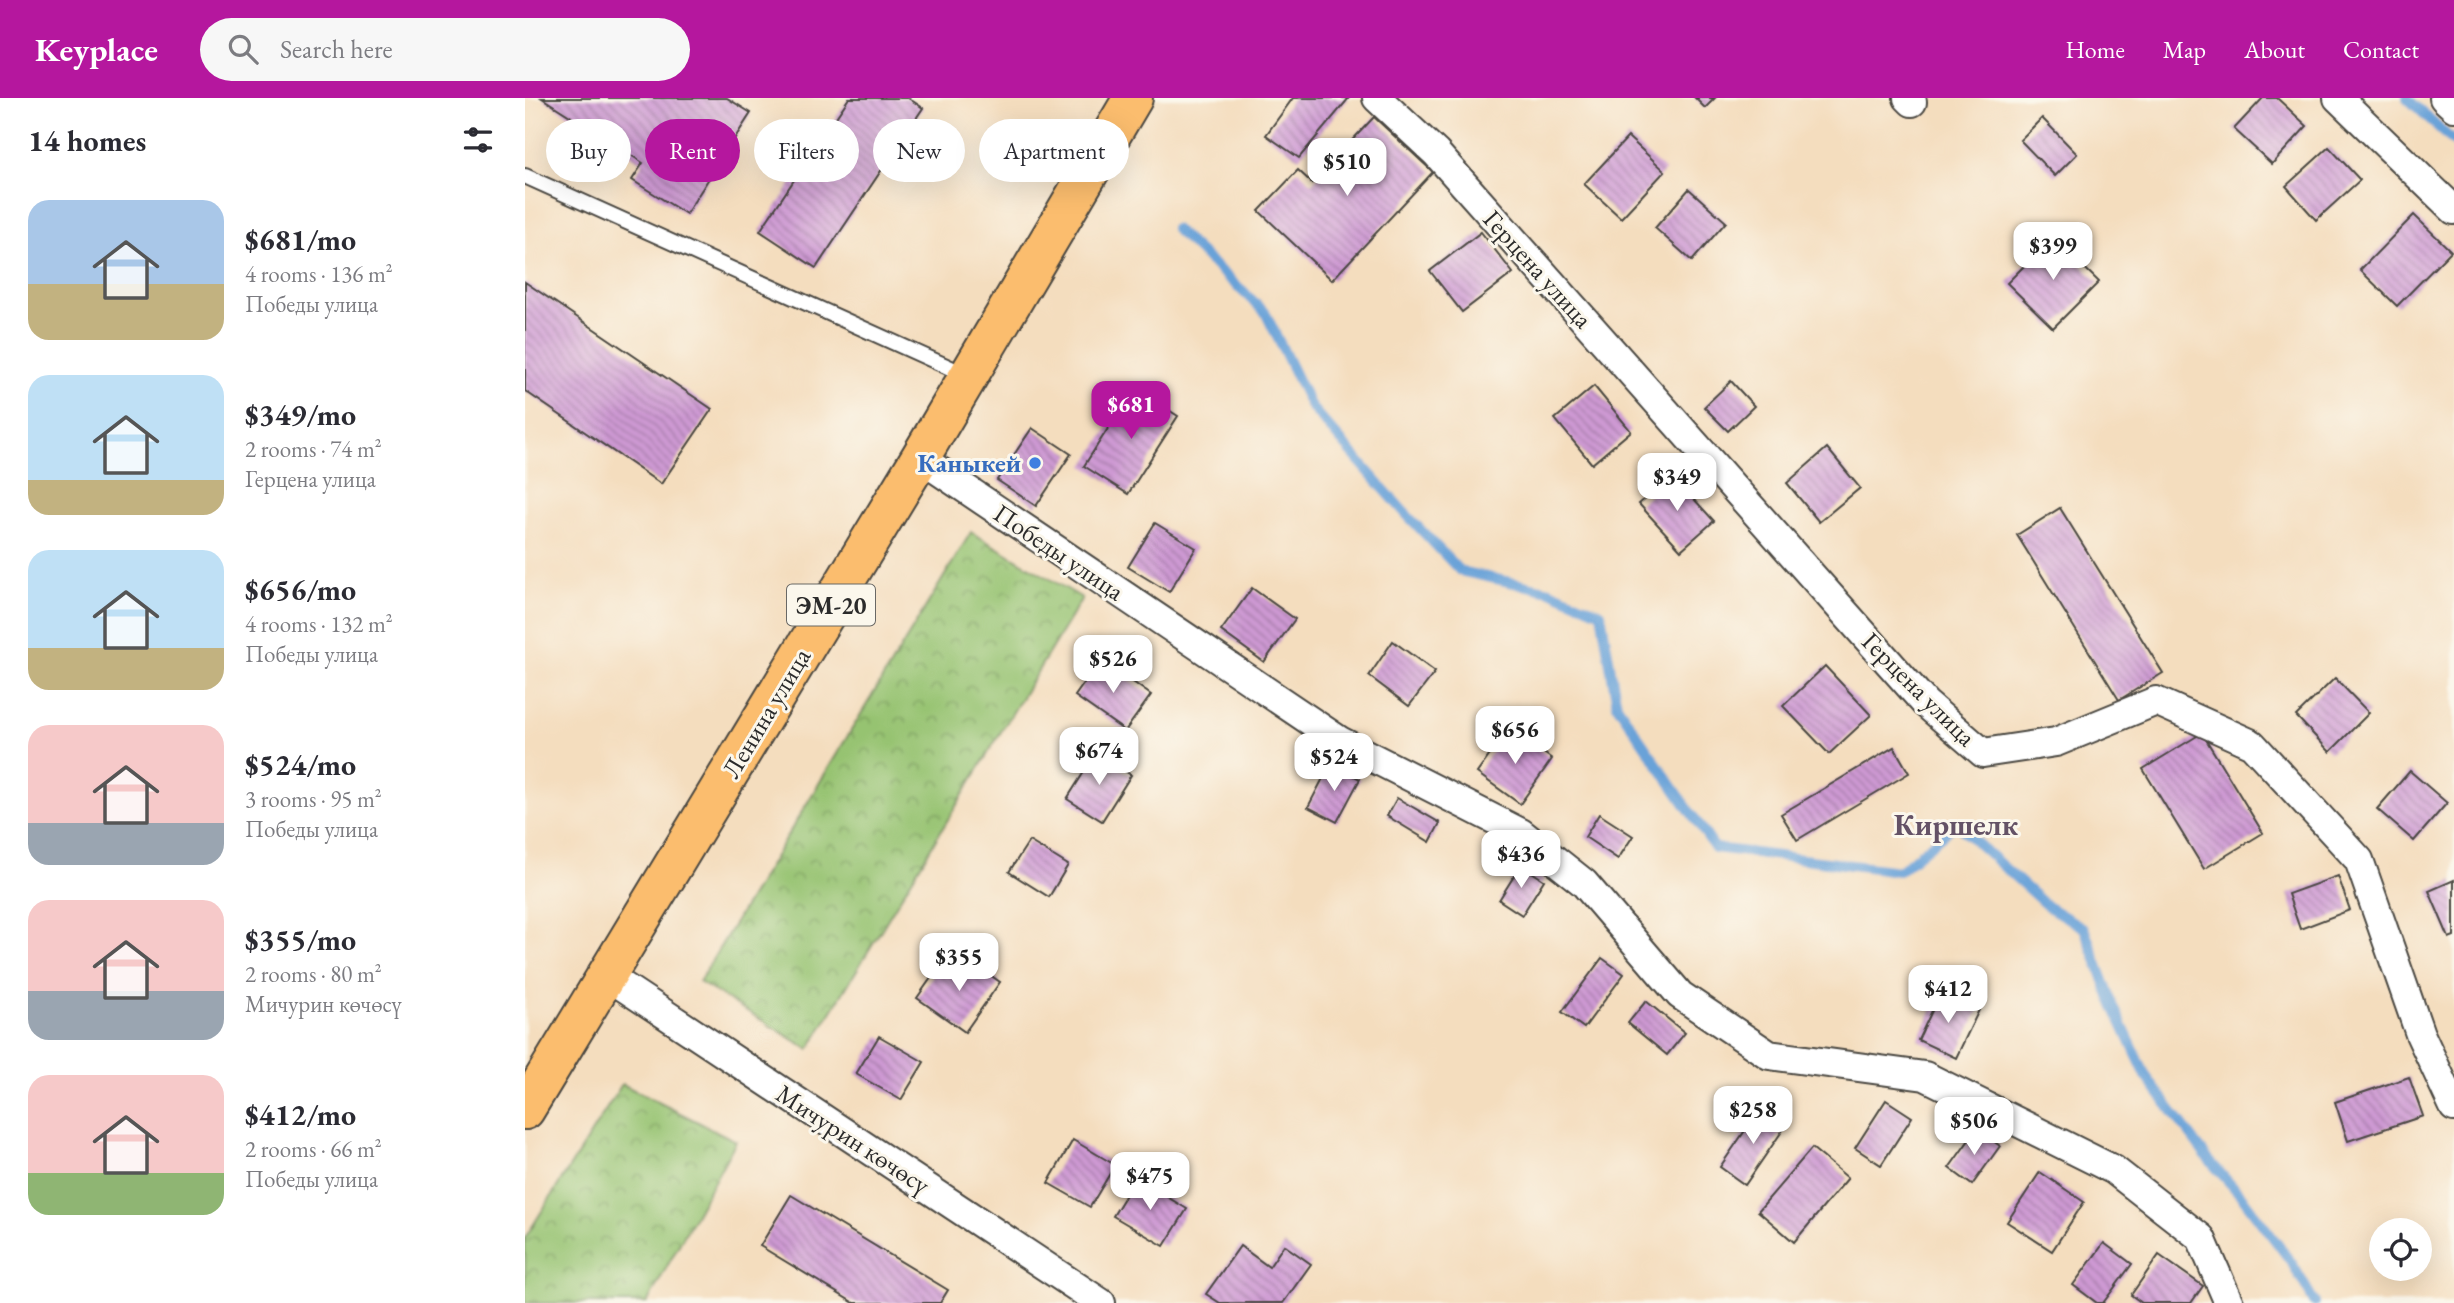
<!DOCTYPE html>
<html lang="en">
<head>
<meta charset="utf-8">
<style>
	body { margin:0; font-family:"EB Garamond",serif; background:#f7f7f7; color:#2b2b33; height:100vh; display:flex; flex-direction:column; font-size:26px; white-space:nowrap }
	* { box-sizing:border-box; margin:0 }
	p { font-size:23px; color:#7c7c81 }
	.icon { flex:none; width:38px; height:38px; fill:none; stroke:currentColor; stroke-width:2; stroke-linecap:round; stroke-linejoin:round }
	.map { position:relative; flex:1; overflow:hidden }
	.drawer { display:flex; flex-direction:column; background:#fff; width:525px }
	.drawer>* { flex:none }
	.hud { position:absolute; left:21px; top:21px; width:665px; height:63px; display:flex; gap:14px }
	.tools { position:absolute; left:1844px; top:1120px; display:grid; gap:14px }
	.tools a { display:grid; place-items:center; width:63px; height:63px; border-radius:50%; background:#fff; box-shadow:0 7px 28px #0002; font-size:35px }
	.price { position:absolute; translate:-50% -60px; padding:0 16px; border-radius:14px; background:#fff; color:#222; font-size:23px; line-height:46px; filter:drop-shadow(0 2px 4px #0008) }
	.price::after { content:''; position:absolute; left:50%; top:42px; width:21px; height:16px; margin-left:-10px; background:inherit; clip-path:polygon(0 0,100% 0,50% 100%) }
	.price.selected { background:#b5179e; color:#fff }
	ul { padding:0; list-style:none }
	li { display:flex; align-items:center; gap:21px; height:175px; padding:0 28px }
	li span { display:grid; place-items:center; flex:none; width:196px; height:140px; border-radius:21px; color:#555 }
	li>.icon { margin-inline-start:auto }
	span .icon { width:84px; height:84px; fill:#fffc; stroke-width:1 }
	li b { font-size:30px }
	h2 { display:flex; justify-content:space-between; align-items:center; height:84px; padding:0 28px; font-size:30px }
	.chip { padding:0 24px; border-radius:32px; background:#fff; box-shadow:0 7px 28px #0002; font-size:24px; line-height:63px }
	.chip.selected { background:#b5179e; color:#fff }
	header { display:flex; align-items:center; gap:42px; box-sizing:border-box; height:98px; padding:0 35px; background:#b5179e; color:#fff }
	header strong { font-size:33px }
	nav { display:flex; gap:38px; margin-inline-start:auto; font-size:24px }
	.search { width:490px; height:63px; background:#f7f7f7; display:flex; align-items:center; gap:18px; box-sizing:border-box; padding:0 24px; border-radius:38px; color:#7c7c81; font-size:26px }
	main { display:flex; flex:1; min-height:0 }
	.map>svg:first-child { display:block }
	.park { fill:url(#park-crowns); stroke:#60774e; stroke-width:2 }
	.lines { fill:none; stroke-linecap:round; stroke-linejoin:round }
	.stream { stroke:#69a2d8; stroke-width:10 }
	.building { fill:url(#building-back-hatch) }
	.service-casing { stroke:#494641; stroke-width:18 }
	.minor-casing { stroke:#494641; stroke-width:32 }
	.primary-casing { stroke:#494641; stroke-width:42 }
	.service { stroke:#fff; stroke-width:14 }
	.minor { stroke:#fff; stroke-width:28 }
	.primary { stroke:#fbbd6e; stroke-width:38 }
	.shop-dot { fill:#3f7fe0; stroke:#fbf7ec; stroke-width:2.5 }
	.labels { text-anchor:middle; dominant-baseline:central; stroke-width:6; stroke-linejoin:round; paint-order:stroke }
	.shield { fill:#fbf7ec; stroke:#696865; stroke-width:2 }
	.shield-label { font-size:24px; font-weight:bold; fill:#2b2b2b }
	.street-label { font-size:26px; fill:#2b2b2b; stroke:#fbf7ec }
	.shop-label { font-size:26px; font-weight:bold; fill:#366cbe; stroke:#fbf7ec; text-anchor:end }
	.quarter-label { font-size:30px; font-weight:bold; fill:#645266; stroke:#fbf7ec }
</style>
</head>
<body>
<header>
<strong>Keyplace</strong>
<div class="search"><svg class="icon" aria-label="search" viewBox="0 0 24 24"><circle cx="10" cy="10" r="6"/><path d="M15 15l6 6"/></svg>Search here</div>
<nav><a>Home</a><a>Map</a><a>About</a><a>Contact</a></nav>
</header>
<main>
<section class="drawer">
<h2>14 homes<svg class="icon" aria-label="filters" viewBox="0 0 24 24"><path d="M4 7h16M4 17h16"/><circle cx="9" cy="7" r="2"/><circle cx="15" cy="17" r="2"/></svg></h2>
<ul>
<li><span style="background:linear-gradient(#a9c7e8 60%,#c2b280 0)"><svg class="icon" aria-label="home" viewBox="0 0 24 24"><path d="M3 11l9-7 9 7M6 9v11h12V9"/></svg></span><div><b>$681/mo</b><p>4 rooms · 136 m²</p><p>Победы улица</p></div></li>
<li><span style="background:linear-gradient(#bfe0f5 75%,#c2b280 0)"><svg class="icon" aria-label="home" viewBox="0 0 24 24"><path d="M3 11l9-7 9 7M6 9v11h12V9"/></svg></span><div><b>$349/mo</b><p>2 rooms · 74 m²</p><p>Герцена улица</p></div></li>
<li><span style="background:linear-gradient(#bfe0f5 70%,#c2b280 0)"><svg class="icon" aria-label="home" viewBox="0 0 24 24"><path d="M3 11l9-7 9 7M6 9v11h12V9"/></svg></span><div><b>$656/mo</b><p>4 rooms · 132 m²</p><p>Победы улица</p></div></li>
<li><span style="background:linear-gradient(#f6c9c9 70%,#9aa5b1 0)"><svg class="icon" aria-label="home" viewBox="0 0 24 24"><path d="M3 11l9-7 9 7M6 9v11h12V9"/></svg></span><div><b>$524/mo</b><p>3 rooms · 95 m²</p><p>Победы улица</p></div></li>
<li><span style="background:linear-gradient(#f6c9c9 65%,#9aa5b1 0)"><svg class="icon" aria-label="home" viewBox="0 0 24 24"><path d="M3 11l9-7 9 7M6 9v11h12V9"/></svg></span><div><b>$355/mo</b><p>2 rooms · 80 m²</p><p>Мичурин көчөсү</p></div></li>
<li><span style="background:linear-gradient(#f6c9c9 70%,#8fb573 0)"><svg class="icon" aria-label="home" viewBox="0 0 24 24"><path d="M3 11l9-7 9 7M6 9v11h12V9"/></svg></span><div><b>$412/mo</b><p>2 rooms · 66 m²</p><p>Победы улица</p></div></li>
</ul>
</section>
<div class="map">
<svg width="1929" height="1205" viewBox="0 0 1929 1205">
	<defs>
		<pattern id="park-crowns" width="20" height="18" patternUnits="userSpaceOnUse" patternTransform="scale(1.75)"><rect width="20" height="18" fill="#96c371"/><path d="M2 6a3 3 0 1 1 6 0M12 15a3 3 0 1 1 6 0" fill="none" stroke="#7b9f5d"/></pattern>
		<pattern id="building-back-hatch" width="6" height="6" patternUnits="userSpaceOnUse" patternTransform="scale(1.75)"><rect width="6" height="6" fill="#ce99d3"/><path d="M-1 5l2 2M0 0l6 6M5-1l2 2" fill="none" stroke="#a77dab"/></pattern>
	</defs>
	<rect width="100%" height="100%" fill="#fbf7ec"/>
	<filter id="ink" filterUnits="userSpaceOnUse"><feTurbulence type="fractalNoise" baseFrequency=".0143" numOctaves="2"/><feDisplacementMap in="SourceGraphic" scale="14" xChannelSelector="R" yChannelSelector="G"/><feConvolveMatrix kernelMatrix="1 2 1 2 8 2 1 2 1" color-interpolation-filters="sRGB"/></filter>
	<filter id="wash" filterUnits="userSpaceOnUse"><feTurbulence type="fractalNoise" baseFrequency=".00686" numOctaves="4" result="noise"/><feDisplacementMap in="SourceGraphic" scale="28" xChannelSelector="R" yChannelSelector="G"/><feGaussianBlur stdDeviation="1.57" result="paint"/><feColorMatrix in="noise" values="0 0 0 0 0 0 0 0 0 0 0 0 0 0 0 0 0 1.4 0 .05"/><feComposite in="paint" operator="in"/></filter>
	<g filter="url(#wash)">
		<rect width="100%" height="100%" fill="#f4ddbe"/>
		<g class="park">
			<path d="M446 434 557 500 284 951 174 884Z"/>
			<path d="M97 986 211 1043 122 1205H0V1140Z"/>
		</g>
		<g class="lines">
			<g class="stream">
				<path d="M1882 0 1929 44"/>
				<path d="M650 131 740 214 786 309 880 415 935 473 1025 493 1076 515 1092 607 1190 750 1374 773 1431 726 1522 808 1559 830 1589 909 1621 978 1683 1061 1718 1100 1767 1165 1790 1205"/>
			</g>
		</g>
		<g id="blocks">
			<g class="building">
				<path d="M17 0H202L226 15 161 116 107 82 118 65Z"/>
				<path d="M324 0H383L398 10 291 170 235 133Z"/>
				<path d="M768 0H824L774 60 741 37Z"/>
				<path d="M1170 0H1190L1180 10Z"/>
				<path d="M1738 0H1752L1782 28 1747 66 1709 31Z"/>
				<path d="M849 19 908 74 807 182 734 113 773 72 787 85Z"/>
				<path d="M1517 20 1552 56 1530 78 1495 42Z"/>
				<path d="M1103 39 1140 73 1096 120 1059 86Z"/>
				<path d="M1804 49 1835 82 1791 122 1761 88Z"/>
				<path d="M1164 91 1201 124 1167 163 1130 130Z"/>
				<path d="M1889 117 1926 153 1872 208 1835 172Z"/>
				<path d="M956 134 988 175 937 214 905 173Z"/>
				<path d="M1528 139 1574 184 1528 230 1482 185Z"/>
				<path d="M0 184 187 311 136 386 0 293Z"/>
				<path d="M1206 283 1229 308 1203 333 1179 309Z"/>
				<path d="M1069 288 1106 333 1067 366 1030 321Z"/>
				<path d="M609 290 653 318 603 396 559 368Z"/>
				<path d="M507 330 546 356 511 408 472 382Z"/>
				<path d="M1302 350 1335 390 1294 424 1262 385Z"/>
				<path d="M1147 377 1189 423 1156 452 1114 406Z"/>
				<path d="M1535 410 1638 575 1594 602 1492 437Z"/>
				<path d="M630 425 671 450 644 494 603 469Z"/>
				<path d="M727 490 770 521 739 564 696 533Z"/>
				<path d="M868 543 910 574 884 608 844 578Z"/>
				<path d="M576 561 626 597 600 633 550 598Z"/>
				<path d="M1300 568 1346 617 1304 656 1258 608Z"/>
				<path d="M1810 580 1844 615 1805 654 1771 618Z"/>
				<path d="M984 630 1027 661 995 706 952 675Z"/>
				<path d="M1677 635 1738 735 1679 771 1618 671Z"/>
				<path d="M1369 649 1384 675 1272 742 1256 716Z"/>
				<path d="M571 655 606 677 577 723 542 701Z"/>
				<path d="M806 665 835 681 812 724 783 709Z"/>
				<path d="M1885 673 1922 705 1889 743 1852 711Z"/>
				<path d="M872 700 915 725 905 744 862 718Z"/>
				<path d="M1074 716 1108 738 1093 761 1060 739Z"/>
				<path d="M504 743 543 767 524 799 484 774Z"/>
				<path d="M996 767 1019 782 997 817 974 802Z"/>
				<path d="M1813 778 1825 812 1775 831 1763 796Z"/>
				<path d="M1929 782V838L1924 840 1904 793Z"/>
				<path d="M1077 860 1099 876 1059 930 1037 914Z"/>
				<path d="M418 863 436 876 445 863 475 884 440 934 392 900Z"/>
				<path d="M1416 894 1454 912 1431 960 1393 942Z"/>
				<path d="M1121 903 1160 935 1142 957 1103 925Z"/>
				<path d="M354 938 399 964 376 1002 331 976Z"/>
				<path d="M1884 979 1898 1018 1823 1043 1810 1004Z"/>
				<path d="M1361 1002 1387 1019 1356 1067 1330 1050Z"/>
				<path d="M1237 1008 1262 1026 1220 1087 1195 1069Z"/>
				<path d="M1452 1031 1475 1048 1447 1087 1424 1070Z"/>
				<path d="M548 1042 590 1067 565 1109 523 1085Z"/>
				<path d="M1287 1050 1323 1080 1269 1144 1233 1113Z"/>
				<path d="M1515 1074 1559 1104 1527 1153 1482 1124Z"/>
				<path d="M611 1080 662 1111 639 1148 588 1118Z"/>
				<path d="M266 1097 423 1192 415 1205H329L235 1148Z"/>
				<path d="M1579 1145 1607 1166 1578 1205H1572L1548 1187Z"/>
				<path d="M759 1147 786 1166 758 1205H695L681 1196 715 1148 744 1169Z"/>
				<path d="M1634 1157 1678 1188 1666 1205H1617L1606 1197Z"/>
			</g>
		</g>
	</g>
	<g filter="url(#ink)">
		<use href="#blocks" fill-opacity="0" stroke="#494641" stroke-width="2"/>
		<g class="lines">
			<defs>
				<path id="service" d="M0 78 441 277"/>
				<g id="minor">
					<path d="M852 0 911 55 1400 605 1458 655 1531 644 1631 603 1727 646 1834 762 1895 936 1929 1009"/>
					<path d="M1383 0 1387 4"/>
					<path d="M1813 0 1929 112"/>
					<path d="M1919 0 1929 9"/>
					<path d="M395 360 815 643 996 735 1059 785 1155 897 1244 957 1400 978 1589 1072 1676 1140 1704 1205"/>
					<path d="M81 877 576 1205"/>
				</g>
				<path id="primary" d="M0 1012 395 360 608 0"/>
			</defs>
			<use href="#service" class="service-casing"/>
			<use href="#minor" class="minor-casing"/>
			<use href="#primary" class="primary-casing"/>
			<use href="#service" class="service"/>
			<use href="#minor" class="minor"/>
			<use href="#primary" class="primary"/>
		</g>
	</g>
	<circle class="shop-dot" cx="510" cy="365" r="7"/>
	<g class="labels">
		<rect class="shield" x="262" y="486.5" width="88" height="41" rx="5"/>
		<g class="shield-label">
			<text x="306" y="507">ЭМ-20</text>
		</g>
		<g class="street-label">
			<text transform="translate(1013 171) rotate(48)">Герцена улица</text>
			<text transform="translate(534 454) rotate(34)">Победы улица</text>
			<text transform="translate(1394 591) rotate(45)">Герцена улица</text>
			<text transform="translate(241 615) rotate(-59)">Ленина улица</text>
			<text transform="translate(328 1041) rotate(33)">Мичурин көчөсү</text>
		</g>
		<g class="shop-label">
			<text x="496" y="365">Каныкей</text>
		</g>
		<g class="quarter-label">
			<text x="1431" y="726">Киршелк</text>
		</g>
	</g>
</svg>
<div class="tools">
<a><svg class="icon" aria-label="locate" viewBox="0 0 24 24"><circle cx="12" cy="12" r="6"/><path d="M12 2v4M12 18v4M2 12h4M18 12h4"/></svg></a>
</div>
<b class="price" style="left:822px;top:100px">$510</b>
<b class="price" style="left:1528px;top:184px">$399</b>
<b class="price selected" style="left:606px;top:343px">$681</b>
<b class="price" style="left:1152px;top:415px">$349</b>
<b class="price" style="left:588px;top:597px">$526</b>
<b class="price" style="left:990px;top:668px">$656</b>
<b class="price" style="left:574px;top:689px">$674</b>
<b class="price" style="left:809px;top:695px">$524</b>
<b class="price" style="left:996px;top:792px">$436</b>
<b class="price" style="left:434px;top:895px">$355</b>
<b class="price" style="left:1423px;top:927px">$412</b>
<b class="price" style="left:1228px;top:1048px">$258</b>
<b class="price" style="left:1449px;top:1059px">$506</b>
<b class="price" style="left:625px;top:1114px">$475</b>
<div class="hud">
<a class="chip">Buy</a>
<a class="chip selected">Rent</a>
<a class="chip">Filters</a>
<a class="chip">New</a>
<a class="chip">Apartment</a>
</div>
</div>
</main>
</body>
</html>
